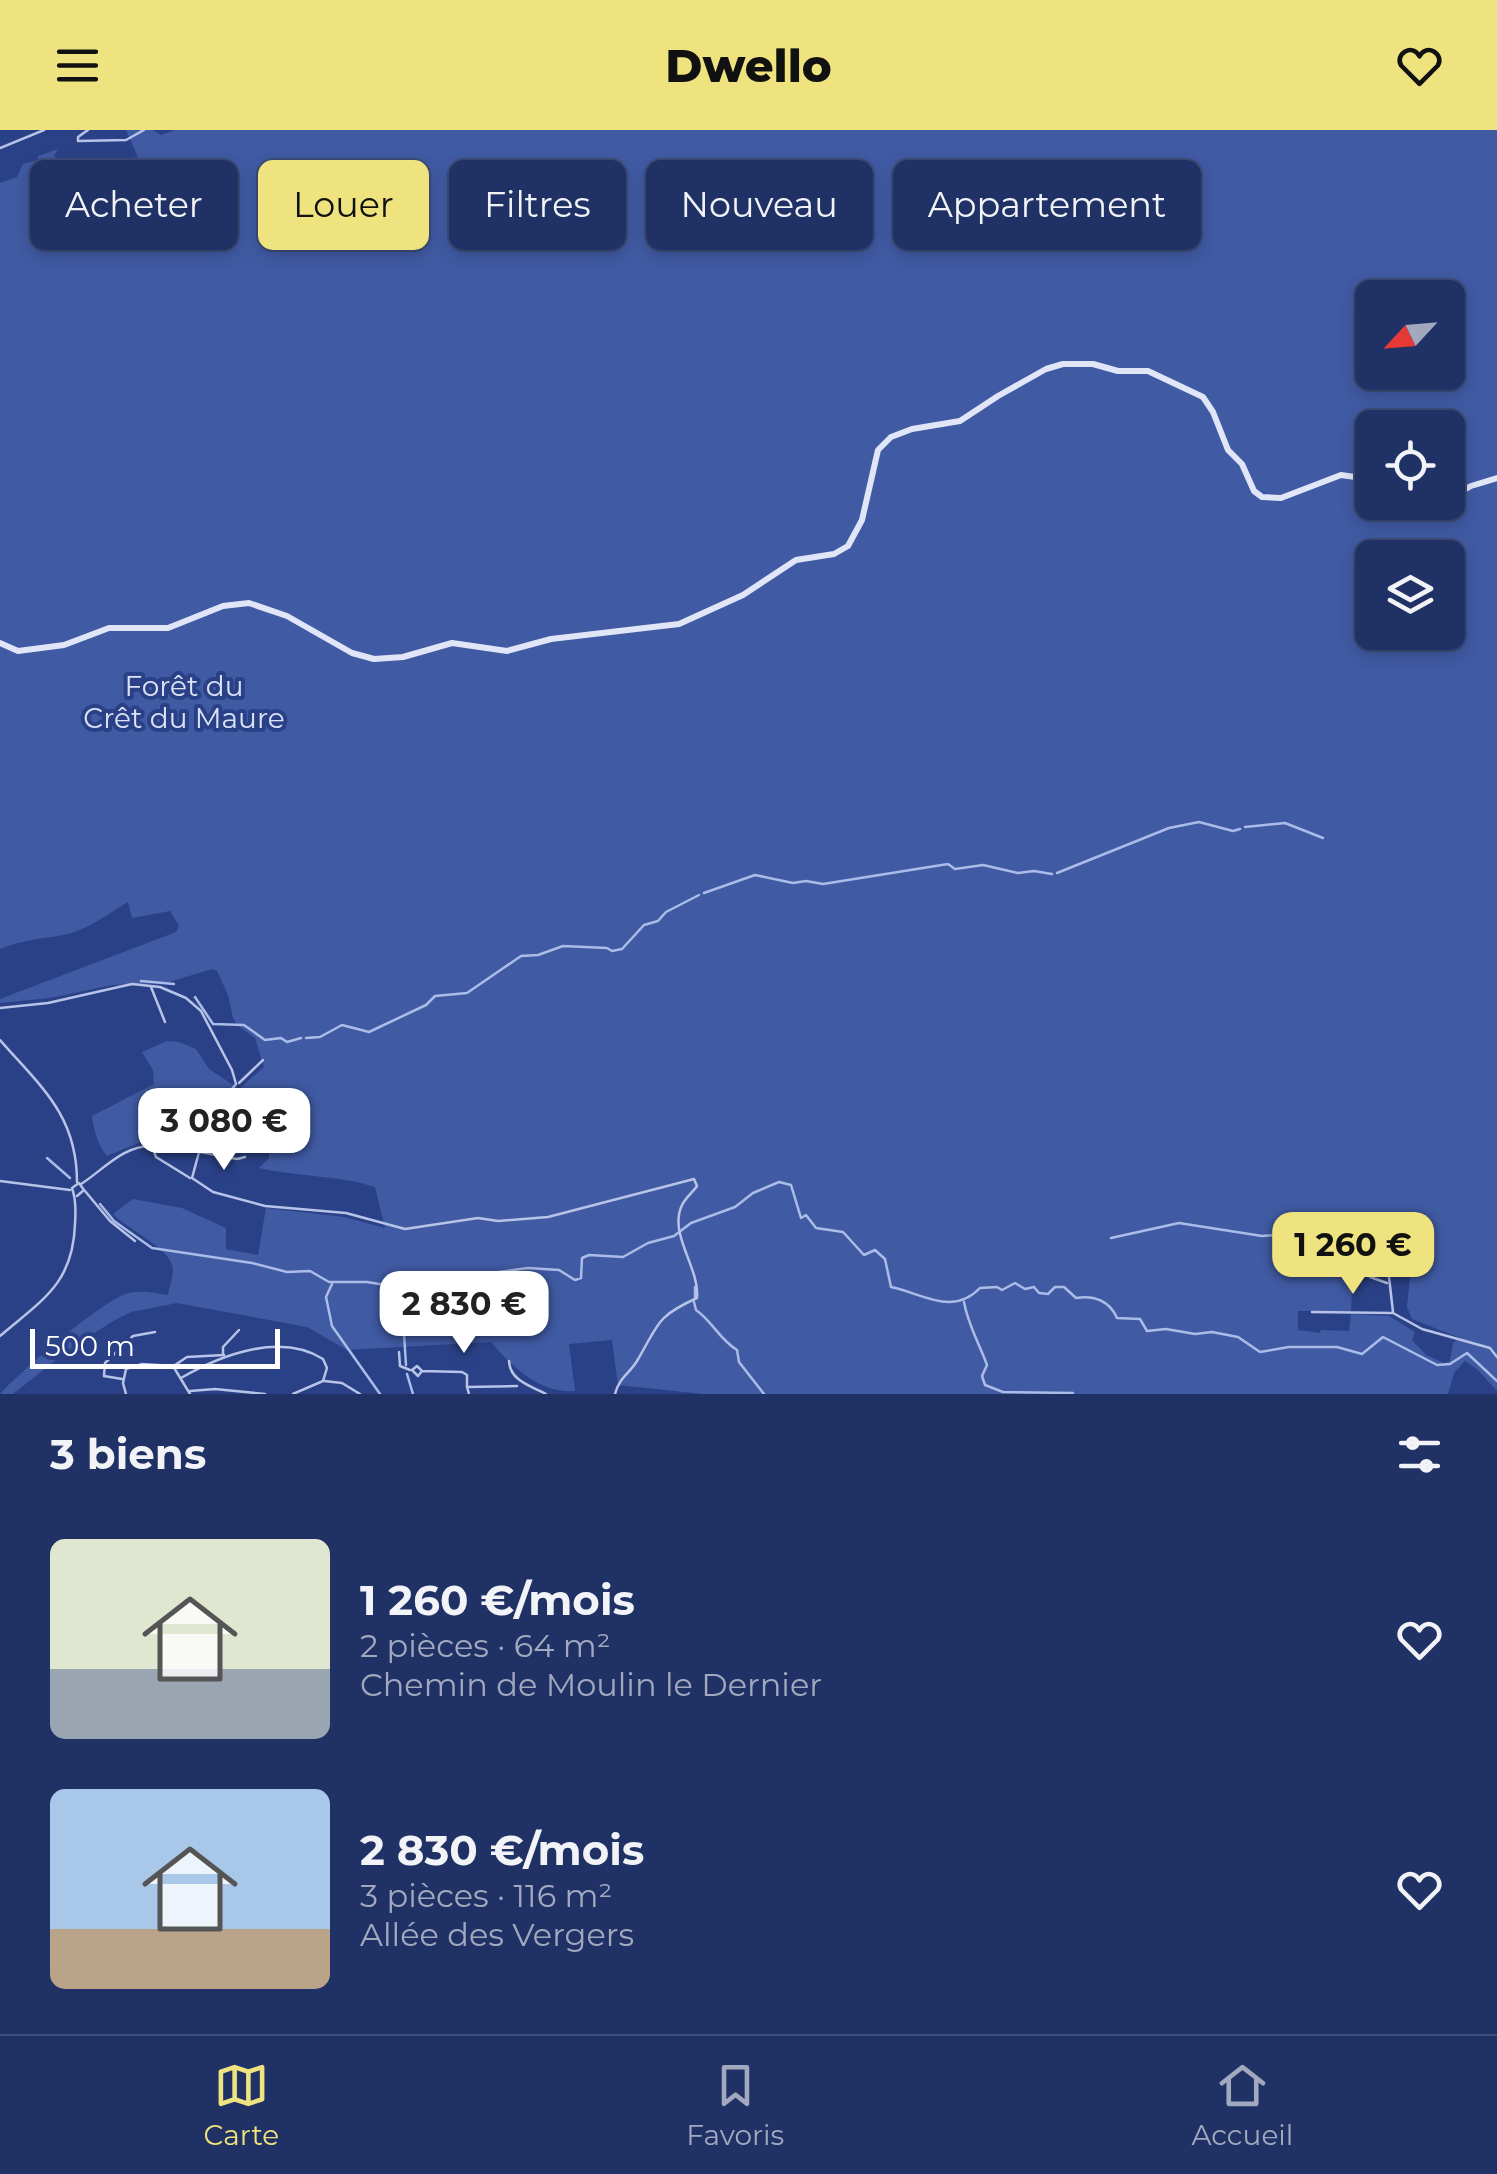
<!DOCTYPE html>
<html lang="fr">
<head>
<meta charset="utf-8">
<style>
	body { margin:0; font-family:Montserrat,sans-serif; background:#28396b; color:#f1f3f6; height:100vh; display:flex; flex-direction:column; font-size:38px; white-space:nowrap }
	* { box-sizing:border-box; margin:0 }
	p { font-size:32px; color:#a2a9bf }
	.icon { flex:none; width:55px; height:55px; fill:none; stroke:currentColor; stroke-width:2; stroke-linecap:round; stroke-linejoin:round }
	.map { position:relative; height:1264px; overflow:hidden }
	.drawer { display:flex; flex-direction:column; background:#203165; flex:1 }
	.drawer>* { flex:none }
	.top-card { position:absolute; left:30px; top:30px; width:1438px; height:90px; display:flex; gap:20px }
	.needle { width:65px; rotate:244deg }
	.fabs { position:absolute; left:1355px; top:150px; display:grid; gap:20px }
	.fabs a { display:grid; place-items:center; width:110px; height:110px; border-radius:15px; background:#203165; box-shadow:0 5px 15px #0003,0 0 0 2px #3d4c79; font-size:50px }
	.scale { position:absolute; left:30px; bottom:25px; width:250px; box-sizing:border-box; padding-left:10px; border:5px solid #fff; border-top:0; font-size:28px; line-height:35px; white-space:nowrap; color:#fff; -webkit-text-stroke:8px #2b4187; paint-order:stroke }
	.price { position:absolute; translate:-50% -85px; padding:0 22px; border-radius:20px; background:#fff; color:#222; font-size:32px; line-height:65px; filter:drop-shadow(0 2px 5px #0008) }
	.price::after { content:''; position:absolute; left:50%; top:60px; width:30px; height:22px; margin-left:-15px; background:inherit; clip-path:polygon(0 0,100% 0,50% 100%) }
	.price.current { background:#eee37f; color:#111 }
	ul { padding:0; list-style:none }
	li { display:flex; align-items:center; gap:30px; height:250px; padding:0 50px }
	li span { display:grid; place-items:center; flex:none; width:280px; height:200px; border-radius:15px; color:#555 }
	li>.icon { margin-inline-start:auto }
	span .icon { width:120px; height:120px; fill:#fffc; stroke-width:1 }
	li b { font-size:42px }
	h2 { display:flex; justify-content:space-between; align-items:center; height:120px; padding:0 50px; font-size:42px }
	.pill { padding:0 35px; border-radius:15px; background:#203165; box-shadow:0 5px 15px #0003,0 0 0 2px #3d4c79; font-size:35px; line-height:90px }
	.pill.current { background:#eee37f; color:#111 }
	header { display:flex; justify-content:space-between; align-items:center; height:130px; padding:0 50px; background:#eee37f; color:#111; font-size:45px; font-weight:800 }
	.menu { display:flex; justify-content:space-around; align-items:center; height:140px; border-top:2px solid #3d4c79; background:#203165; font-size:28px; color:#a2a9bf }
	.menu a { display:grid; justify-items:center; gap:5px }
	.menu .current { color:#eee37f }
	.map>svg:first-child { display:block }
	.green { fill:#405aa3; fill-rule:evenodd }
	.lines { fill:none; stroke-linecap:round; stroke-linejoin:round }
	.stream { stroke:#acbce8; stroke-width:2.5 }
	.street { stroke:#b7c4e8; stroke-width:2.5 }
	.secondary { stroke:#e0e6f7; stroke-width:6 }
	.labels { text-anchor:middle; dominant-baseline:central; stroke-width:8; stroke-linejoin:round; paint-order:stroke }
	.park-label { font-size:28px; fill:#dae2f6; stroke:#2b4187 }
</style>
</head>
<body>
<header><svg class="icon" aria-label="menu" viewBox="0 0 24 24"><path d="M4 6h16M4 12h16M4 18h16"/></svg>Dwello<svg class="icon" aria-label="heart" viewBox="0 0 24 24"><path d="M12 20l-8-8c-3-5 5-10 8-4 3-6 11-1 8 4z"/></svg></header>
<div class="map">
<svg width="1497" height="1264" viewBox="0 0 1497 1264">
	<rect width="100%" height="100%" fill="#2b4187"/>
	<path class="green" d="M126 0H152L161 5 175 0H1497V1261L1478 1240 1465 1231 1454 1243 1448 1264H703L618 1255 612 1210 569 1214 575 1261C540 1264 512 1237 491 1212L347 1220 307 1197 177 1173 131 1182 115 1190 72 1217 13 1264H0C20 1242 103 1169 129 1163 143 1160 154 1163 168 1165 169 1158 173 1148 173 1140 172 1118 129 1101 113 1084L133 1069 182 1078 226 1098V1119L258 1125 266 1078 344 1087 385 1098 375 1057C338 1045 297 1047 259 1038L269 1028V1007L262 987 250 989 241 986 226 995H213L211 983C188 983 187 995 168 1002 148 1010 127 1017 107 1026 97 1013 94 1001 92 986L154 954 153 940 142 922 167 911 179 912 196 919 209 939 239 959 264 937 255 908 237 895 233 888 228 865 217 841 212 839 166 853 112 855 50 868 0 873V869L176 802 179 796 170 781 132 788 128 772C108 784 86 801 63 805 41 809 21 810 0 819V53L17 47 23 34 38 30V26L58 19 54 26 68 36 138 27ZM1372 168H1448V242H1372ZM1372 298H1448V372H1372ZM1372 428H1448V502H1372ZM1392 1124 1411 1137 1407 1177 1412 1189 1460 1208 1453 1213 1450 1231 1444 1233 1426 1225 1412 1210 1415 1202 1389 1186 1351 1184 1349 1201 1321 1200 1320 1203 1298 1200V1181H1351L1353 1142 1370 1141 1380 1128 1386 1132Z"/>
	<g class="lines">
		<g class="stream">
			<path d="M1245 697 1285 693 1323 708"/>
			<path d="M1057 743 1169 698 1199 692 1233 701 1240 699"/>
			<path d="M704 763 755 745 793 753 806 751 823 754 948 734 955 739 983 735 1018 743 1034 741 1052 744"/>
			<path d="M141 851 174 854"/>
			<path d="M195 867 213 894 244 895 265 910 281 908 287 912 301 908"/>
			<path d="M306 908 320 907 342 895 369 902 426 875 435 866 467 863 521 826 538 825 563 816 607 818 612 821 622 819 644 795 658 791 666 782 699 765"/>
			<path d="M47 1028 70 1048"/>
			<path d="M100 1074 114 1091 152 1118 252 1133 287 1142 310 1141 329 1152H367L422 1161 434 1159 454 1148 528 1138 559 1140 575 1150 581 1148 582 1128 589 1125 623 1127 648 1113 674 1106 691 1093 735 1077 753 1063 779 1052 791 1055 801 1088 806 1085 816 1098 843 1102 864 1125 875 1120 885 1129 891 1157C922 1163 952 1187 980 1158L997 1157 1002 1160 1015 1153 1025 1159 1034 1157 1039 1163 1048 1164 1055 1157H1064L1076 1168C1094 1165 1110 1171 1117 1188L1140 1189 1147 1201 1166 1199 1195 1204 1212 1202 1238 1207 1260 1222 1289 1217H1337L1362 1224 1383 1207 1437 1235 1450 1234 1467 1223 1497 1251"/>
			<path d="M1111 1108 1179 1093 1262 1106 1337 1101 1359 1107 1380 1124"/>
			<path d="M332 1154 326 1167 332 1196 380 1264"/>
			<path d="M401 1157 406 1235"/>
			<path d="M695 1157V1167"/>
			<path d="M694 1172 696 1180C713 1192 719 1209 737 1220L739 1232 764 1264"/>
			<path d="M964 1172C968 1195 979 1213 987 1235L982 1246 985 1255 1003 1262 1073 1263"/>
			<path d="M407 1244 413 1264"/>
		</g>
		<g class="street">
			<path d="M88 0 78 7V11L126 10 144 0"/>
			<path d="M0 18 44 0"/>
			<path d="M151 857 165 892"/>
			<path d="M0 878 48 873 132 854 160 857 186 868 201 881 232 940 236 954 217 978 201 1015 192 1048 213 1062 265 1076 346 1083 405 1099 478 1088 498 1091 548 1087 694 1049 697 1056C693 1062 686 1067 682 1075 668 1104 700 1138 697 1168 655 1187 659 1194 637 1231 629 1244 619 1248 615 1264"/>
			<path d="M0 910C41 957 77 985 77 1052"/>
			<path d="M239 953 263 930"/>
			<path d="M200 1022 237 1029 245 1027"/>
			<path d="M0 1051 70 1060"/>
			<path d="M81 1054C103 1040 124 1015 152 1016L156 1027 190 1048"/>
			<path d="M85 1061 110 1091 135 1111"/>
			<path d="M1370 1147 1387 1153"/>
			<path d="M1312 1182 1393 1183 1422 1199 1490 1218 1497 1227"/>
			<path d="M1393 1182 1389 1147 1397 1129 1396 1099"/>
			<path d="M0 1206C42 1170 73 1154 75 1094 76 1080 76 1069 72 1058L79 1053 84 1060 77 1066"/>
			<path d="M399 1222 400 1236 410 1240"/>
			<path d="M223 1224V1217L239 1200"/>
			<path d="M509 1231C510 1251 531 1256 546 1264"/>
			<path d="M175 1235 187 1227 224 1225"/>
			<path d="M422 1241 418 1246 412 1240 417 1236 422 1241 462 1242 467 1245V1257"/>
			<path d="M181 1248C221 1225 280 1202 323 1229L327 1238 323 1251 293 1264"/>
			<path d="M122 1249 104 1246 105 1233 133 1206 155 1202"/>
			<path d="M324 1251 342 1253 360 1264"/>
			<path d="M190 1261 215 1259 265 1264"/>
			<path d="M126 1264 123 1253 126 1239 142 1234 173 1236 190 1264"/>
			<path d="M469 1264 467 1257 517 1256"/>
		</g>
		<g class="secondary">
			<path d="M1448 369 1471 356 1497 348"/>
			<path d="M1384 372C1404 389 1420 384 1440 372"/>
			<path d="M0 513 18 521 64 515 109 498H168L223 476 249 473 287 486 352 523 374 529 403 527 452 513 507 521 551 509 679 494 743 465 796 430 834 424 848 416 862 390 878 320 891 307 912 299 960 291 998 266 1046 239 1063 234H1093L1118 241H1148L1203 267 1213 282 1228 320 1242 334 1254 361 1262 367 1281 368 1341 345 1355 347 1372 359"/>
		</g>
	</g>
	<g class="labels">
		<g class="park-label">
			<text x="184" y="556">Forêt du<tspan x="184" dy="32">Crêt du Maure</tspan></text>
		</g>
	</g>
</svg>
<div class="fabs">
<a><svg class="needle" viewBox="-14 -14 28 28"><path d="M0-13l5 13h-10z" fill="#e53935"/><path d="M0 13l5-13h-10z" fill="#a2a9bf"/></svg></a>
<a><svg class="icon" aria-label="locate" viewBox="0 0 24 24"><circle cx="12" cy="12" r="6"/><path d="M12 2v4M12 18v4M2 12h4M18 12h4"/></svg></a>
<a><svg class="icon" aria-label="layers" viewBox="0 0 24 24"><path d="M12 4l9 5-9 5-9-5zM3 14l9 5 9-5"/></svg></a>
</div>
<div class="scale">500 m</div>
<b class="price" style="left:224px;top:1043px">3 080 €</b>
<b class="price current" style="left:1353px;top:1167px">1 260 €</b>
<b class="price" style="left:464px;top:1226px">2 830 €</b>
<div class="top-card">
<a class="pill">Acheter</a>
<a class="pill current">Louer</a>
<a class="pill">Filtres</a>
<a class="pill">Nouveau</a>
<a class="pill">Appartement</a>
</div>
</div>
<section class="drawer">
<h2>3 biens<svg class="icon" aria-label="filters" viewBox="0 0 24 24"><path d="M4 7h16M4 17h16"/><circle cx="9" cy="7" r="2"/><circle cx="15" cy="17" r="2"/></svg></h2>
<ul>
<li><span style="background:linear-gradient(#dfe7d0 65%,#9aa5b1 0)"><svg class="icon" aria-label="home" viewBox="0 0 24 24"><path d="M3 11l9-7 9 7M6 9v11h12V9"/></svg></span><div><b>1 260 €/mois</b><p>2 pièces · 64 m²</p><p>Chemin de Moulin le Dernier</p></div><svg class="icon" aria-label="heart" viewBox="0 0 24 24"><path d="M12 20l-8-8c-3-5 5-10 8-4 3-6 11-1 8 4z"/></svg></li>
<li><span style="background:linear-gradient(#a9c7e8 70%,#b9a48a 0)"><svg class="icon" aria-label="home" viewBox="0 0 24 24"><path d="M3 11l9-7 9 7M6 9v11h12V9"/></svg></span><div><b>2 830 €/mois</b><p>3 pièces · 116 m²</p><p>Allée des Vergers</p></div><svg class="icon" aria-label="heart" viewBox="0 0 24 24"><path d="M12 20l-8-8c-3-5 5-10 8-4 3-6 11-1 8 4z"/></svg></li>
</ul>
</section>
<nav class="menu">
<a class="current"><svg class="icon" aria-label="map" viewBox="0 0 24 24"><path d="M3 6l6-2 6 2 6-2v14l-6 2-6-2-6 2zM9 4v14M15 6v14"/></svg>Carte</a>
<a><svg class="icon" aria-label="saved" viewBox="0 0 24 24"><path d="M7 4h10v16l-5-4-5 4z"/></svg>Favoris</a>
<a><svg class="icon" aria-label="home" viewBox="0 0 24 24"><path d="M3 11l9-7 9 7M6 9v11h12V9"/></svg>Accueil</a>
</nav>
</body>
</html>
